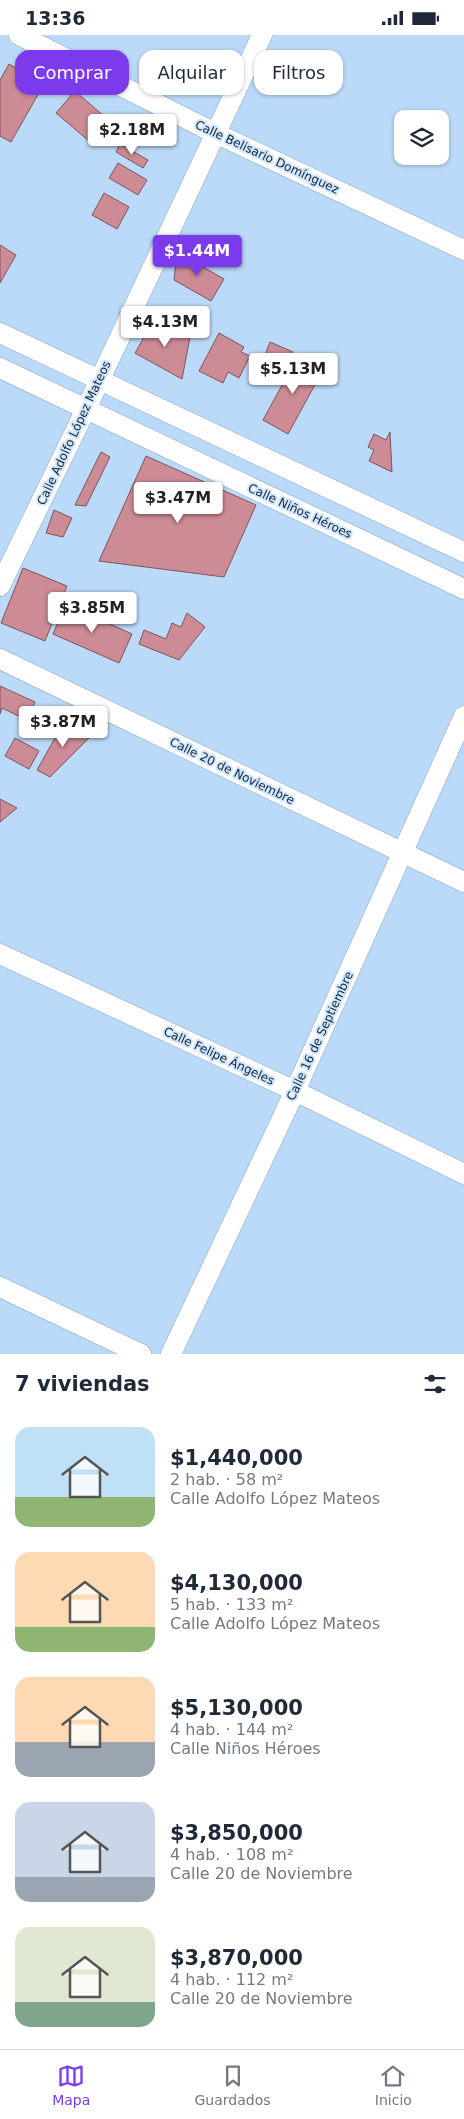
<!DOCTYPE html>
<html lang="es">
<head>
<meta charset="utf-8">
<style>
	body { margin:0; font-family:"DejaVu Sans",sans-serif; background:#f2f2f3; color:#1f2937; height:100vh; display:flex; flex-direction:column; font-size:19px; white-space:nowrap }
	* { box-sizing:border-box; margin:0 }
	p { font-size:16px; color:#747a83 }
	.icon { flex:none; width:28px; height:28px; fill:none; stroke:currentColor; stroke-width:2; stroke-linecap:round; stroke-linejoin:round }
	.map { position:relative; height:1319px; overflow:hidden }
	.panel { display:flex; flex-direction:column; background:#fff; flex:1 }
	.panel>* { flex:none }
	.guide { position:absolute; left:15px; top:15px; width:435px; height:45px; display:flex; gap:10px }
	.tools { position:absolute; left:394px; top:75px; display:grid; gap:10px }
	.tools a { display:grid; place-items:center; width:55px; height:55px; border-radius:10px; background:#fff; box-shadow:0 1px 4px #0004; font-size:25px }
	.price { position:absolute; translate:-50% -42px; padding:0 11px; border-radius:5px; background:#fff; color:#222; font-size:16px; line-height:32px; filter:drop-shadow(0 1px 2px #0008) }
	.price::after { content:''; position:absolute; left:50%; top:30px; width:15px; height:11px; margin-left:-8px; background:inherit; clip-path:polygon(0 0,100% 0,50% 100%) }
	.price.on { background:#7c3aed; color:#fff }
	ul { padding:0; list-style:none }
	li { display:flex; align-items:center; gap:15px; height:125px; padding:0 15px }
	li span { display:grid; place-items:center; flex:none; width:140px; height:100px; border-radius:15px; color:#555 }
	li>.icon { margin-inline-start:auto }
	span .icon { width:60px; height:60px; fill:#fffc; stroke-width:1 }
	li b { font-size:21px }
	h2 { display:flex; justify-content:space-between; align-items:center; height:60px; padding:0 15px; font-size:21px }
	.tag { padding:0 18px; border-radius:15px; background:#fff; box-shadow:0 1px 4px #0004; font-size:18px; line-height:45px }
	.tag.on { background:#7c3aed; color:#fff }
	.status { display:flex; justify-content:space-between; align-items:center; height:35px; padding:0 25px; background:#fff; direction:ltr }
	.status svg { height:14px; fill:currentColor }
	.menu { display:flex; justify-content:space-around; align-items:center; height:70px; border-top:1px solid #e0e1e3; background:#fff; font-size:14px; color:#747a83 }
	.menu a { display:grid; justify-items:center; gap:2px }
	.menu .on { color:#7c3aed }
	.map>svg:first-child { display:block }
	.building { fill:#cc8b95; stroke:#7d555b }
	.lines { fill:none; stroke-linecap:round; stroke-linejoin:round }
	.minor-casing { stroke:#8aa6c3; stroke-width:21 }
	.minor { stroke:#fff; stroke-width:20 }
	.labels { text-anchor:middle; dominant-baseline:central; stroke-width:4; stroke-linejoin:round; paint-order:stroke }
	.street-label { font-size:12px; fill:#1a2631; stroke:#cee6fe }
</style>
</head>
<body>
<div class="status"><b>13:36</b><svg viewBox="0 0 49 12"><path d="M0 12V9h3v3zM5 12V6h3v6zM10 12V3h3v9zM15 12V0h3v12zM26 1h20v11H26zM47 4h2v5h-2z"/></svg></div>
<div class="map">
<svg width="464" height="1319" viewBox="0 0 464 1319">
	<rect width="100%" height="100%" fill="#bbd9f8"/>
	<g class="building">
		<path d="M9 29 44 49 11 107 0 101V45Z"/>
		<path d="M75 56 105 82 89 106 56 78Z"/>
		<path d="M120 109 148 125 143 133 116 117Z"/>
		<path d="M118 128 147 145 138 160 109 143Z"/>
		<path d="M104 158 129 172 117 194 92 180Z"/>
		<path d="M0 210 16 220 0 248Z"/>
		<path d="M177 217 224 244 211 266 174 245Z"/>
		<path d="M155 283 190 302 182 344 135 318Z"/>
		<path d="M219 298 244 312 241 317 250 321 239 343 228 337 223 348 199 336Z"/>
		<path d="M270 307 293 317 281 345 259 335Z"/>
		<path d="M298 321 323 335 288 399 263 385Z"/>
		<path d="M390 397 392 437 369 426 374 415 368 412 374 399 386 405Z"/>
		<path d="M101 417 110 422 86 471 75 470Z"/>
		<path d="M146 421 256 470 224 542 99 526Z"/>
		<path d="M54 475 72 483 63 502 46 498Z"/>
		<path d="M23 533 67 551 45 606 1 588Z"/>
		<path d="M66 569 132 599 119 628 53 599Z"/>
		<path d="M187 578 205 592 179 625 139 609 144 595 166 604 172 588 181 592Z"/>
		<path d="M0 651 35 667 27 685 2 673 0 679Z"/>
		<path d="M65 685 92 700 50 742 37 735Z"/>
		<path d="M15 703 39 716 29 734 5 721Z"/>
		<path d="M0 764 17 773 0 787Z"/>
	</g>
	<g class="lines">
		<defs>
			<g id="minor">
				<path d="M19 0 215 98 464 215"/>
				<path d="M0 298 464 517"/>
				<path d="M0 333 464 554"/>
				<path d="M0 551 86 374 262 0"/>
				<path d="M0 624 464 847"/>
				<path d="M0 919 295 1056 464 1139"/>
				<path d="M0 1252 141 1319"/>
				<path d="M171 1319 295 1056 464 681"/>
			</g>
		</defs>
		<use href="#minor" class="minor-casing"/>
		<use href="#minor" class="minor"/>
	</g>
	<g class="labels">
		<g class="street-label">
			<text transform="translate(267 122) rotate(25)">Calle Belisario Domínguez</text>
			<text transform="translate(74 398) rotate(-65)">Calle Adolfo López Mateos</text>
			<text transform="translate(300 476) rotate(25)">Calle Niños Héroes</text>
			<text transform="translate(232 736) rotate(26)">Calle 20 de Noviembre</text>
			<text transform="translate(320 1001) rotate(-65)">Calle 16 de Septiembre</text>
			<text transform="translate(219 1021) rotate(25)">Calle Felipe Ángeles</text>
		</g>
	</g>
</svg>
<div class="tools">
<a><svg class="icon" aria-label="layers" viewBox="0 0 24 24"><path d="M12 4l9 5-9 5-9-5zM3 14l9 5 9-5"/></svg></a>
</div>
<b class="price" style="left:132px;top:121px">$2.18M</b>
<b class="price on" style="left:197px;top:242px">$1.44M</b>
<b class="price" style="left:165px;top:313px">$4.13M</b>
<b class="price" style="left:293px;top:360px">$5.13M</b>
<b class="price" style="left:178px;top:489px">$3.47M</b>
<b class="price" style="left:92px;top:599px">$3.85M</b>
<b class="price" style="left:63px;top:713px">$3.87M</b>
<div class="guide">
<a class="tag on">Comprar</a>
<a class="tag">Alquilar</a>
<a class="tag">Filtros</a>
</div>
</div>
<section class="panel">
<h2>7 viviendas<svg class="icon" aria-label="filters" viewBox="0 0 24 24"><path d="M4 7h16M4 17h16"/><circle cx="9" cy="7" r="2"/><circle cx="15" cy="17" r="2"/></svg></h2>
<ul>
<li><span style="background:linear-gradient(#bfe0f5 70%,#8fb573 0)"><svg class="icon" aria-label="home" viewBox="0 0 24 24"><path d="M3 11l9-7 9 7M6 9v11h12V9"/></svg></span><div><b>$1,440,000</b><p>2 hab. · 58 m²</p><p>Calle Adolfo López Mateos</p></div></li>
<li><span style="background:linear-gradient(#ffd9b3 75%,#8fb573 0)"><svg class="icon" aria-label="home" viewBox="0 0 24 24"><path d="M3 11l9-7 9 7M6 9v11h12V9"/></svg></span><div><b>$4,130,000</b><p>5 hab. · 133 m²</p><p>Calle Adolfo López Mateos</p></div></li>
<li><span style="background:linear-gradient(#ffd9b3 65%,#9aa5b1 0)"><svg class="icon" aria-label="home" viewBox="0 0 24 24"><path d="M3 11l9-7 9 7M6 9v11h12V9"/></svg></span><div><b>$5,130,000</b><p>4 hab. · 144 m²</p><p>Calle Niños Héroes</p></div></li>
<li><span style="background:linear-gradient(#c9d6e8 75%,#9aa5b1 0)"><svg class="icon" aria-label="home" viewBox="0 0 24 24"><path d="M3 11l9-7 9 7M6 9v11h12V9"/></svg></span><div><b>$3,850,000</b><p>4 hab. · 108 m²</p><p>Calle 20 de Noviembre</p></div></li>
<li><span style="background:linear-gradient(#dfe7d0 75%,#7fa58c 0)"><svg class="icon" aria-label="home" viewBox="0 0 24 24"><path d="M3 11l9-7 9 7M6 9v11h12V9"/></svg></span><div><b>$3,870,000</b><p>4 hab. · 112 m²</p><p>Calle 20 de Noviembre</p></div></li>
</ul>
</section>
<nav class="menu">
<a class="on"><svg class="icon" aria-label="map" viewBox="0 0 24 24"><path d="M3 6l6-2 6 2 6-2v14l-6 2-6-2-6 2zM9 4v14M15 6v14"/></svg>Mapa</a>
<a><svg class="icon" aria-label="saved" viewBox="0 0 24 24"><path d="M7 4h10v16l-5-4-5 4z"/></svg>Guardados</a>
<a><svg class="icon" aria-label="home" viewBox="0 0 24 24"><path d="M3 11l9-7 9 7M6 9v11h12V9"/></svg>Inicio</a>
</nav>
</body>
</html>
